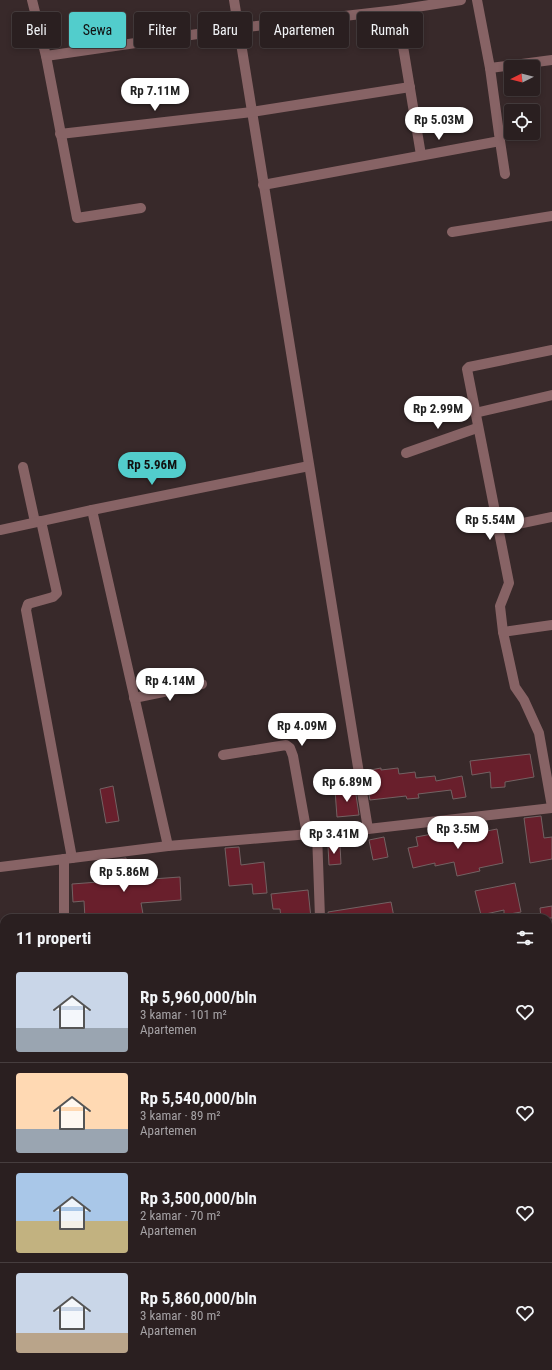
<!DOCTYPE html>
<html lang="id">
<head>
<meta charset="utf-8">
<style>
	body { margin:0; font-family:"Roboto Condensed",sans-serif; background:#362c2d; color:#f1f3f6; height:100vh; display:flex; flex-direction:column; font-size:15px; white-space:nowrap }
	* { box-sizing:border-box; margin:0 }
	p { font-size:13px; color:#a5a2a5 }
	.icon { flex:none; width:22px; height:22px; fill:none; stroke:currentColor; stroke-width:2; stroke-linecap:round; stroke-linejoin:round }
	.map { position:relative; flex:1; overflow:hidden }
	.details { position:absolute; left:0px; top:914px; width:552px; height:456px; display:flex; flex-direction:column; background:#2a1f20; border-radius:12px 12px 0 0; box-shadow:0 2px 6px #0003,0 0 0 1px #463d3e }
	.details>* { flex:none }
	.banner { position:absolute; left:12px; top:12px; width:528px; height:36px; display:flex; gap:8px }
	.needle { width:26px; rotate:264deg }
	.tools { position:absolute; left:504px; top:60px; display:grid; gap:8px }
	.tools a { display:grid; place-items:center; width:36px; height:36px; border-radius:4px; background:#2a1f20; box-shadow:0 2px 6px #0003,0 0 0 1px #463d3e; font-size:20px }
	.price { position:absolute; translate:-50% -34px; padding:0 9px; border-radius:14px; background:#fff; color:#222; font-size:13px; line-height:26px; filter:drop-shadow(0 1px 2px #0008) }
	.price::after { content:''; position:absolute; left:50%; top:24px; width:12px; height:9px; margin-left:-6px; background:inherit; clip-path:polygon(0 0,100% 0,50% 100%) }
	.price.active { background:#52cdcc; color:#111 }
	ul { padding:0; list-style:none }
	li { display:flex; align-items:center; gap:12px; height:100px; padding:0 16px }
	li+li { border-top:1px solid #463d3e }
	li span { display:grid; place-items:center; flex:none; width:112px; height:80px; border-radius:4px; color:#555 }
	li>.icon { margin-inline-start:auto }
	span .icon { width:48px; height:48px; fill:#fffc; stroke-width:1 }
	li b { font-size:17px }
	h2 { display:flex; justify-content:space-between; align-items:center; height:48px; padding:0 16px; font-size:17px }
	.tag { padding:0 14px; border-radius:4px; background:#2a1f20; box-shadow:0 2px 6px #0003,0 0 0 1px #463d3e; font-size:14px; line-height:36px }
	.tag.active { background:#52cdcc; color:#111 }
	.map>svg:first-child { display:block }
	.building { fill:#691f2c; stroke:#736263 }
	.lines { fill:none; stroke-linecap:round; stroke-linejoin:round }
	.minor { stroke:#876365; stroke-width:10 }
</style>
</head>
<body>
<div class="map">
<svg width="552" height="1370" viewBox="0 0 552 1370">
	<rect width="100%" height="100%" fill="#38292a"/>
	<g class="building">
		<path d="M530 754 534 777 505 782V787L491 788 490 772 472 775 470 761Z"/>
		<path d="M381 768V770L398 768 399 774 415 772 416 778 435 776 436 781 462 776 466 797 453 799 451 790 418 794 419 798 407 799 406 796 370 800 365 771Z"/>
		<path d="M113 786 119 821 106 823 100 789Z"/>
		<path d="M355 788 359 815 337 817 335 790Z"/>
		<path d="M541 816 544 838 552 837V859L530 863 524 818Z"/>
		<path d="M471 827 472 834 497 829 503 863 479 868 480 871 457 876 454 862 435 866V863L413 868 408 848 418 846 416 837Z"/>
		<path d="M384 837 388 857 373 860 369 840Z"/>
		<path d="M340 845 341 864 329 865 328 846Z"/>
		<path d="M239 847 241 865 264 862 267 893 253 894 252 884 229 886 225 848Z"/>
		<path d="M126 858 128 877 138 876V880L180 877 181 900 141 903 143 914 131 915 132 918H85L84 901 73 902 72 884 112 881 109 860Z"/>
		<path d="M515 883 521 912 504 915V910L481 915 475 891Z"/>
		<path d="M308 890 311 918H281L280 909H273L271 894Z"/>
		<path d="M391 902 394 917 329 918 328 912Z"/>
		<path d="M552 906V918H541L540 908Z"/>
	</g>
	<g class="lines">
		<g class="minor">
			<path d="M32 0 46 56 77 218 141 208"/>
			<path d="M234 0 368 829"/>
			<path d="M397 10 421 155"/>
			<path d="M46 56 239 28 397 10 461 0"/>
			<path d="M490 68 552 60"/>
			<path d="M60 134 252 112 410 87"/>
			<path d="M500 141 505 174"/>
			<path d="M263 185 500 141 490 68 477 0"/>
			<path d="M452 232 552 216"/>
			<path d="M552 350 469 367 467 369 509 583 500 606 503 632 515 687 524 700 539 733 552 807"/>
			<path d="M475 413 552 395"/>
			<path d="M406 453 477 428"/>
			<path d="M23 467 35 522"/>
			<path d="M92 510 168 846"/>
			<path d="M41 521 57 593 53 597 28 604 26 610 72 858"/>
			<path d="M499 528 552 517"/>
			<path d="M0 530 92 510 309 466"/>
			<path d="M503 632 552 625"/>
			<path d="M134 698 202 684"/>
			<path d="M223 755 286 745 290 748 293 756 307 834"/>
			<path d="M317 833 320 918"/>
			<path d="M0 867 168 846 368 829 552 808"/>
			<path d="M64 918V859"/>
			<path d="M0 1044H4"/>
			<path d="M0 1175 4 1176"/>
			<path d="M548 1177 552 1176"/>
			<path d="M216 1366V1370"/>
			<path d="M327 1366V1370"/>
			<path d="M54 1370V1366"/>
		</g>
	</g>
</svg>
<div class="tools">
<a><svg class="needle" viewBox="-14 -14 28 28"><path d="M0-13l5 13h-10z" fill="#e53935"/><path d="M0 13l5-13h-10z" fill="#a5a2a5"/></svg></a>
<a><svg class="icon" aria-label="locate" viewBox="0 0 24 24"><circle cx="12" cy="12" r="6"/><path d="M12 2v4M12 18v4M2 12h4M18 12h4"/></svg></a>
</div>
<b class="price" style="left:155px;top:112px">Rp 7.11M</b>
<b class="price" style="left:439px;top:141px">Rp 5.03M</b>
<b class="price" style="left:438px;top:430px">Rp 2.99M</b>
<b class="price active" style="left:152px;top:486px">Rp 5.96M</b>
<b class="price" style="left:490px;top:541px">Rp 5.54M</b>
<b class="price" style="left:170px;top:702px">Rp 4.14M</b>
<b class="price" style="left:302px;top:747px">Rp 4.09M</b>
<b class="price" style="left:347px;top:803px">Rp 6.89M</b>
<b class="price" style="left:458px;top:850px">Rp 3.5M</b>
<b class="price" style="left:334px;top:855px">Rp 3.41M</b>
<b class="price" style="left:124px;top:893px">Rp 5.86M</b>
<div class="banner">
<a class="tag">Beli</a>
<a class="tag active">Sewa</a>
<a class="tag">Filter</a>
<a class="tag">Baru</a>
<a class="tag">Apartemen</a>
<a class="tag">Rumah</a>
</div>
<section class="details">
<h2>11 properti<svg class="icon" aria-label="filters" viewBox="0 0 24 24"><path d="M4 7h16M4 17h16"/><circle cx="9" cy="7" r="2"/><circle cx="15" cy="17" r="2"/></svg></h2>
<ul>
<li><span style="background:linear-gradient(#c9d6e8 70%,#9aa5b1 0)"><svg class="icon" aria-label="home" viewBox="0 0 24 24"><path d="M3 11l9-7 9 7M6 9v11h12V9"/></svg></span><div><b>Rp 5,960,000/bln</b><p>3 kamar · 101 m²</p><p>Apartemen</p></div><svg class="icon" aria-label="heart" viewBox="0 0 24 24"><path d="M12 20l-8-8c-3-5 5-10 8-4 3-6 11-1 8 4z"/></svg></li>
<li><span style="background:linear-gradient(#ffd9b3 70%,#9aa5b1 0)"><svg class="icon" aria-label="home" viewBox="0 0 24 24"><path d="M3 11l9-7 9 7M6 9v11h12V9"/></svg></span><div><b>Rp 5,540,000/bln</b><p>3 kamar · 89 m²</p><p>Apartemen</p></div><svg class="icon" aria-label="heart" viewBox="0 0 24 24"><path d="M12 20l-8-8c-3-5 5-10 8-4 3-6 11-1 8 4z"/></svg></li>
<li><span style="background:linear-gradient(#a9c7e8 60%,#c2b280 0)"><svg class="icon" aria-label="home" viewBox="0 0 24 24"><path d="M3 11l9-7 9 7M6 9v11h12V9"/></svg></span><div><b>Rp 3,500,000/bln</b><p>2 kamar · 70 m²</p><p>Apartemen</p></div><svg class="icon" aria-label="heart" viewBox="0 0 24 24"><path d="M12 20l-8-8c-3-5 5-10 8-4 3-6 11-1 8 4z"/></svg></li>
<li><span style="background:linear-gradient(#c9d6e8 75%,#b9a48a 0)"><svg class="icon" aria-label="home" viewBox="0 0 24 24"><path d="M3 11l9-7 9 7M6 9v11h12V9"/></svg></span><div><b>Rp 5,860,000/bln</b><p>3 kamar · 80 m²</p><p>Apartemen</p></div><svg class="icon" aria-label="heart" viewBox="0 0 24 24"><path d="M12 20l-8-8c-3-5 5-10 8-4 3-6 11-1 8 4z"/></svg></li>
</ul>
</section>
</div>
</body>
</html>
